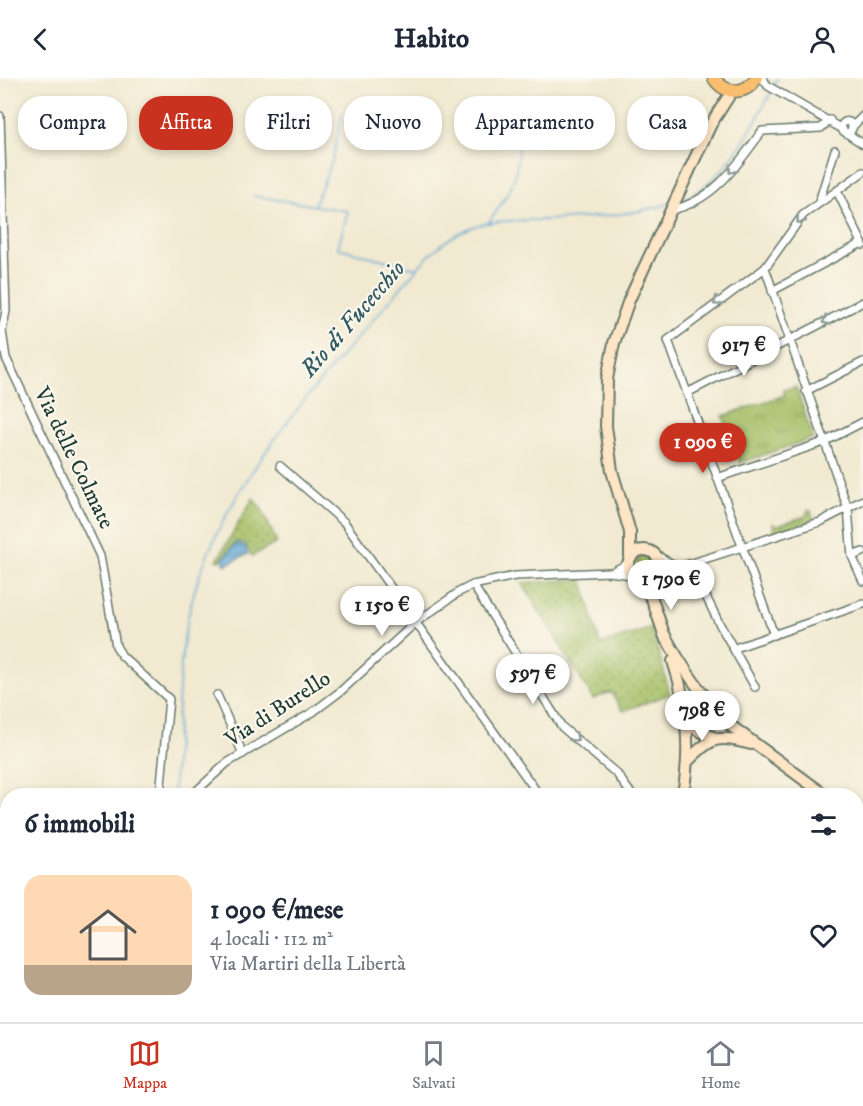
<!DOCTYPE html>
<html lang="it">
<head>
<meta charset="utf-8">
<style>
	body { margin:0; font-family:"IM FELL DW Pica",serif; background:#f6f6f7; color:#1f2937; height:100vh; display:flex; flex-direction:column; font-size:22px; white-space:nowrap }
	* { box-sizing:border-box; margin:0 }
	p { font-size:20px; color:#747a83 }
	.icon { flex:none; width:33px; height:33px; fill:none; stroke:currentColor; stroke-width:2; stroke-linecap:round; stroke-linejoin:round }
	.map { position:relative; flex:1; overflow:hidden }
	.sheet { position:absolute; left:0px; top:710px; width:864px; height:236px; display:flex; flex-direction:column; background:#fff; border-radius:24px 24px 0 0; box-shadow:0 3px 9px #0003 }
	.sheet>* { flex:none }
	.banner { position:absolute; left:18px; top:18px; width:828px; height:54px; display:flex; gap:12px }
	.price { position:absolute; translate:-50% -51px; padding:0 14px; border-radius:21px; background:#fff; color:#222; font-size:20px; line-height:39px; filter:drop-shadow(0 2px 3px #0008) }
	.price::after { content:''; position:absolute; left:50%; top:36px; width:18px; height:14px; margin-left:-9px; background:inherit; clip-path:polygon(0 0,100% 0,50% 100%) }
	.price.on { background:#c8321e; color:#fff }
	ul { padding:0; list-style:none }
	li { display:flex; align-items:center; gap:18px; height:150px; padding:0 24px }
	li span { display:grid; place-items:center; flex:none; width:168px; height:120px; border-radius:18px; color:#555 }
	li>.icon { margin-inline-start:auto }
	span .icon { width:72px; height:72px; fill:#fffc; stroke-width:1 }
	li b { font-size:26px }
	h2 { display:flex; justify-content:space-between; align-items:center; height:72px; padding:0 24px; font-size:26px }
	.tag { padding:0 21px; border-radius:24px; background:#fff; box-shadow:0 3px 9px #0003; font-size:21px; line-height:54px }
	.tag.on { background:#c8321e; color:#fff }
	header { display:flex; justify-content:space-between; align-items:center; height:78px; padding:0 24px; background:#fff; font-size:27px; font-weight:700 }
	.dock { display:flex; justify-content:space-around; align-items:center; height:84px; border-top:2px solid #e0e1e3; background:#fff; font-size:16px; color:#747a83 }
	.dock a { display:grid; justify-items:center; gap:3px }
	.dock .on { color:#c8321e }
	.map>svg:first-child { display:block }
	.grass { fill:url(#grass-dots); stroke:#627e4d; stroke-width:1.5 }
	.park { fill:url(#park-tufts); stroke:#627e4d; stroke-width:1.5 }
	.water { fill:url(#water-rules); stroke:#3d7184; stroke-width:1.5 }
	.lines { fill:none; stroke-linecap:round; stroke-linejoin:round }
	.stream { stroke:#5ba5d3; stroke-width:1.5 }
	.street-casing { stroke:#68796b; stroke-width:10 }
	.secondary-casing { stroke:#68796b; stroke-width:14 }
	.primary-casing { stroke:#68796b; stroke-width:15 }
	.street { stroke:#fff; stroke-width:7 }
	.secondary { stroke:#fde5c5; stroke-width:10 }
	.primary { stroke:#f9be6d; stroke-width:12 }
	.oneway { stroke:#8f9e9a }
	.labels { text-anchor:middle; dominant-baseline:central; stroke-width:4.5; stroke-linejoin:round; paint-order:stroke }
	.street-label { font-size:22px; fill:#1f3d34; stroke:#fbf7ec }
	.water-label { font-size:24px; font-style:italic; fill:#315c64; stroke:#fbf7ec }
</style>
</head>
<body>
<header><svg class="icon" aria-label="back" viewBox="0 0 24 24"><path d="M15 5l-7 7 7 7"/></svg>Habito<svg class="icon" aria-label="person" viewBox="0 0 24 24"><circle cx="12" cy="8" r="4"/><path d="M4 21q1-7 8-7t8 7"/></svg></header>
<div class="map">
<svg width="863" height="944" viewBox="0 0 863 944">
	<defs>
		<pattern id="grass-dots" width="8" height="8" patternUnits="userSpaceOnUse" patternTransform="scale(1.5)"><rect width="8" height="8" fill="#a5bf66"/><path d="M2 2h.1M6 6h.1" fill="none" stroke="#869c55" stroke-width="1.8" stroke-linecap="round"/></pattern>
		<pattern id="park-tufts" width="24" height="20" patternUnits="userSpaceOnUse" patternTransform="scale(1.5)"><rect width="24" height="20" fill="#a5bf66"/><path d="M3 7l-1-3M5 7V3M7 7l1-3M15 17l-1-3M17 17v-4M19 17l1-3" fill="none" stroke="#869c55"/></pattern>
		<pattern id="water-rules" width="6" height="5" patternUnits="userSpaceOnUse" patternTransform="scale(1.5)"><rect width="6" height="5" fill="#5ba5d3"/><path d="M0 2.5h6" fill="none" stroke="#4b88ac"/></pattern>
	</defs>
	<rect width="100%" height="100%" fill="#fbf7ec"/>
	<filter id="ink" filterUnits="userSpaceOnUse"><feTurbulence type="fractalNoise" baseFrequency=".0167" numOctaves="2"/><feDisplacementMap in="SourceGraphic" scale="12" xChannelSelector="R" yChannelSelector="G"/><feConvolveMatrix kernelMatrix="1 2 1 2 8 2 1 2 1" color-interpolation-filters="sRGB"/></filter>
	<filter id="wash" filterUnits="userSpaceOnUse"><feTurbulence type="fractalNoise" baseFrequency=".008" numOctaves="4" result="noise"/><feDisplacementMap in="SourceGraphic" scale="24" xChannelSelector="R" yChannelSelector="G"/><feGaussianBlur stdDeviation="1.35" result="paint"/><feColorMatrix in="noise" values="0 0 0 0 0 0 0 0 0 0 0 0 0 0 0 0 0 1.4 0 .05"/><feComposite in="paint" operator="in"/></filter>
	<g filter="url(#wash)">
		<rect width="100%" height="100%" fill="#f1e9d0"/>
		<g class="grass">
			<path d="M253 420 262 432 277 465 252 478 245 465 236 463 220 483 217 482Z"/>
			<path d="M808 432 811 433 814 442 774 455 773 445 775 448 806 438Z"/>
			<circle cx="645" cy="487" r="9"/>
			<path d="M582 501 600 566 652 550 670 616 623 633 611 614 593 621 522 505Z"/>
		</g>
		<path class="park" d="M796 309 813 360 740 385 723 338 785 317 783 312Z"/>
		<g class="water">
			<path d="M237 465 245 468 248 476 225 487 223 481Z"/>
			<path d="M100 938H139V944H92Z"/>
		</g>
		<g class="lines">
			<g class="stream">
				<path d="M774 7 778 0"/>
				<path d="M254 118 348 133 338 170 418 191"/>
				<path d="M682 122C724 103 751 54 771 14"/>
				<path d="M314 127 332 84 342 36"/>
				<path d="M488 145C518 104 516 101 520 52"/>
				<path d="M173 717C179 651 175 579 194 515 225 407 313 310 386 227 411 199 435 162 472 149 494 141 521 143 544 142 587 140 628 138 669 126"/>
				<path d="M155 944 156 938"/>
				<path d="M602 944 605 938"/>
			</g>
		</g>
	</g>
	<g filter="url(#ink)">
		<g class="lines">
			<defs>
				<g id="street">
					<path d="M762 0 768 8 842 51"/>
					<path d="M0 38 6 233 2 253 6 280 100 478 116 568 122 578 169 621 160 717"/>
					<circle cx="847" cy="49" r="5.5"/>
					<path d="M852 49 863 38"/>
					<path d="M845 54 863 66"/>
					<path d="M837 113 863 167"/>
					<path d="M819 124 835 72"/>
					<path d="M671 132C714 123 738 86 762 53L821 50 830 42"/>
					<path d="M765 190 848 431 852 478 863 503"/>
					<path d="M772 213 862 165"/>
					<path d="M806 313 863 284"/>
					<path d="M687 315 863 224"/>
					<path d="M280 388 344 444 539 717"/>
					<path d="M717 400 824 364 863 344"/>
					<path d="M654 476 676 488"/>
					<path d="M852 478 863 474"/>
					<path d="M690 486 719 545 755 609"/>
					<path d="M615 492 628 486"/>
					<path d="M658 496 820 444 863 422"/>
					<path d="M473 507 562 649 617 696 632 717"/>
					<path d="M774 557 668 262 765 190 803 137 863 94"/>
					<path d="M735 570 863 526"/>
					<path d="M217 617 243 676"/>
					<path d="M192 717 227 685 313 634 341 613 415 545 459 514 473 507 515 498 609 494 632 497"/>
					<path d="M0 892 8 885"/>
					<path d="M41 938 45 944"/>
					<path d="M736 944 737 938"/>
				</g>
				<g id="secondary">
					<circle cx="644" cy="488" r="16"/>
					<path d="M630 480V454L612 393 606 348 607 301 614 265 629 222 711 46 732 13"/>
					<path d="M639 503 652 521 666 562"/>
					<path d="M664 556C683 591 703 620 731 648L825 717"/>
					<path d="M673 583C688 627 691 671 683 717"/>
					<path d="M687 647 699 637 718 635"/>
					<path d="M687 647 715 660"/>
					<path d="M689 682C712 658 719 657 751 666"/>
					<path d="M856 739 863 744"/>
					<path d="M588 944 592 938"/>
				</g>
				<path id="primary" d="M714 0C725 17 746 17 756 0"/>
			</defs>
			<use href="#street" class="street-casing"/>
			<use href="#secondary" class="secondary-casing"/>
			<use href="#primary" class="primary-casing"/>
			<use href="#street" class="street"/>
			<use href="#secondary" class="secondary"/>
			<use href="#primary" class="primary"/>
		</g>
		<defs><path id="oneway-chevron" d="M-2-3.5L2.5 0L-2 3.5" fill="none" stroke-width="1.6" stroke-linecap="round" stroke-linejoin="round" transform="scale(1.5)"/></defs>
		<g class="oneway">
			<use href="#oneway-chevron" transform="translate(732 92) rotate(128)"/>
			<use href="#oneway-chevron" transform="translate(800 142) rotate(130)"/>
			<use href="#oneway-chevron" transform="translate(717 224) rotate(144)"/>
			<use href="#oneway-chevron" transform="translate(826 243) rotate(153)"/>
			<use href="#oneway-chevron" transform="translate(575 660) rotate(40)"/>
		</g>
	</g>
	<g class="labels">
		<g class="street-label">
			<text transform="translate(74 380) rotate(64)">Via delle Colmate</text>
			<text transform="translate(278 631) rotate(-33)">Via di Burello</text>
		</g>
		<g class="water-label">
			<text transform="translate(353 241) rotate(-49)">Rio di Fucecchio</text>
		</g>
	</g>
</svg>
<b class="price" style="left:744px;top:299px">917 €</b>
<b class="price on" style="left:703px;top:396px">1 090 €</b>
<b class="price" style="left:671px;top:533px">1 790 €</b>
<b class="price" style="left:382px;top:559px">1 150 €</b>
<b class="price" style="left:533px;top:627px">597 €</b>
<b class="price" style="left:702px;top:664px">798 €</b>
<div class="banner">
<a class="tag">Compra</a>
<a class="tag on">Affitta</a>
<a class="tag">Filtri</a>
<a class="tag">Nuovo</a>
<a class="tag">Appartamento</a>
<a class="tag">Casa</a>
</div>
<section class="sheet">
<h2>6 immobili<svg class="icon" aria-label="filters" viewBox="0 0 24 24"><path d="M4 7h16M4 17h16"/><circle cx="9" cy="7" r="2"/><circle cx="15" cy="17" r="2"/></svg></h2>
<ul>
<li><span style="background:linear-gradient(#ffd9b3 75%,#b9a48a 0)"><svg class="icon" aria-label="home" viewBox="0 0 24 24"><path d="M3 11l9-7 9 7M6 9v11h12V9"/></svg></span><div><b>1 090 €/mese</b><p>4 locali · 112 m²</p><p>Via Martiri della Libertà</p></div><svg class="icon" aria-label="heart" viewBox="0 0 24 24"><path d="M12 20l-8-8c-3-5 5-10 8-4 3-6 11-1 8 4z"/></svg></li>
</ul>
</section>
</div>
<nav class="dock">
<a class="on"><svg class="icon" aria-label="map" viewBox="0 0 24 24"><path d="M3 6l6-2 6 2 6-2v14l-6 2-6-2-6 2zM9 4v14M15 6v14"/></svg>Mappa</a>
<a><svg class="icon" aria-label="saved" viewBox="0 0 24 24"><path d="M7 4h10v16l-5-4-5 4z"/></svg>Salvati</a>
<a><svg class="icon" aria-label="home" viewBox="0 0 24 24"><path d="M3 11l9-7 9 7M6 9v11h12V9"/></svg>Home</a>
</nav>
</body>
</html>
